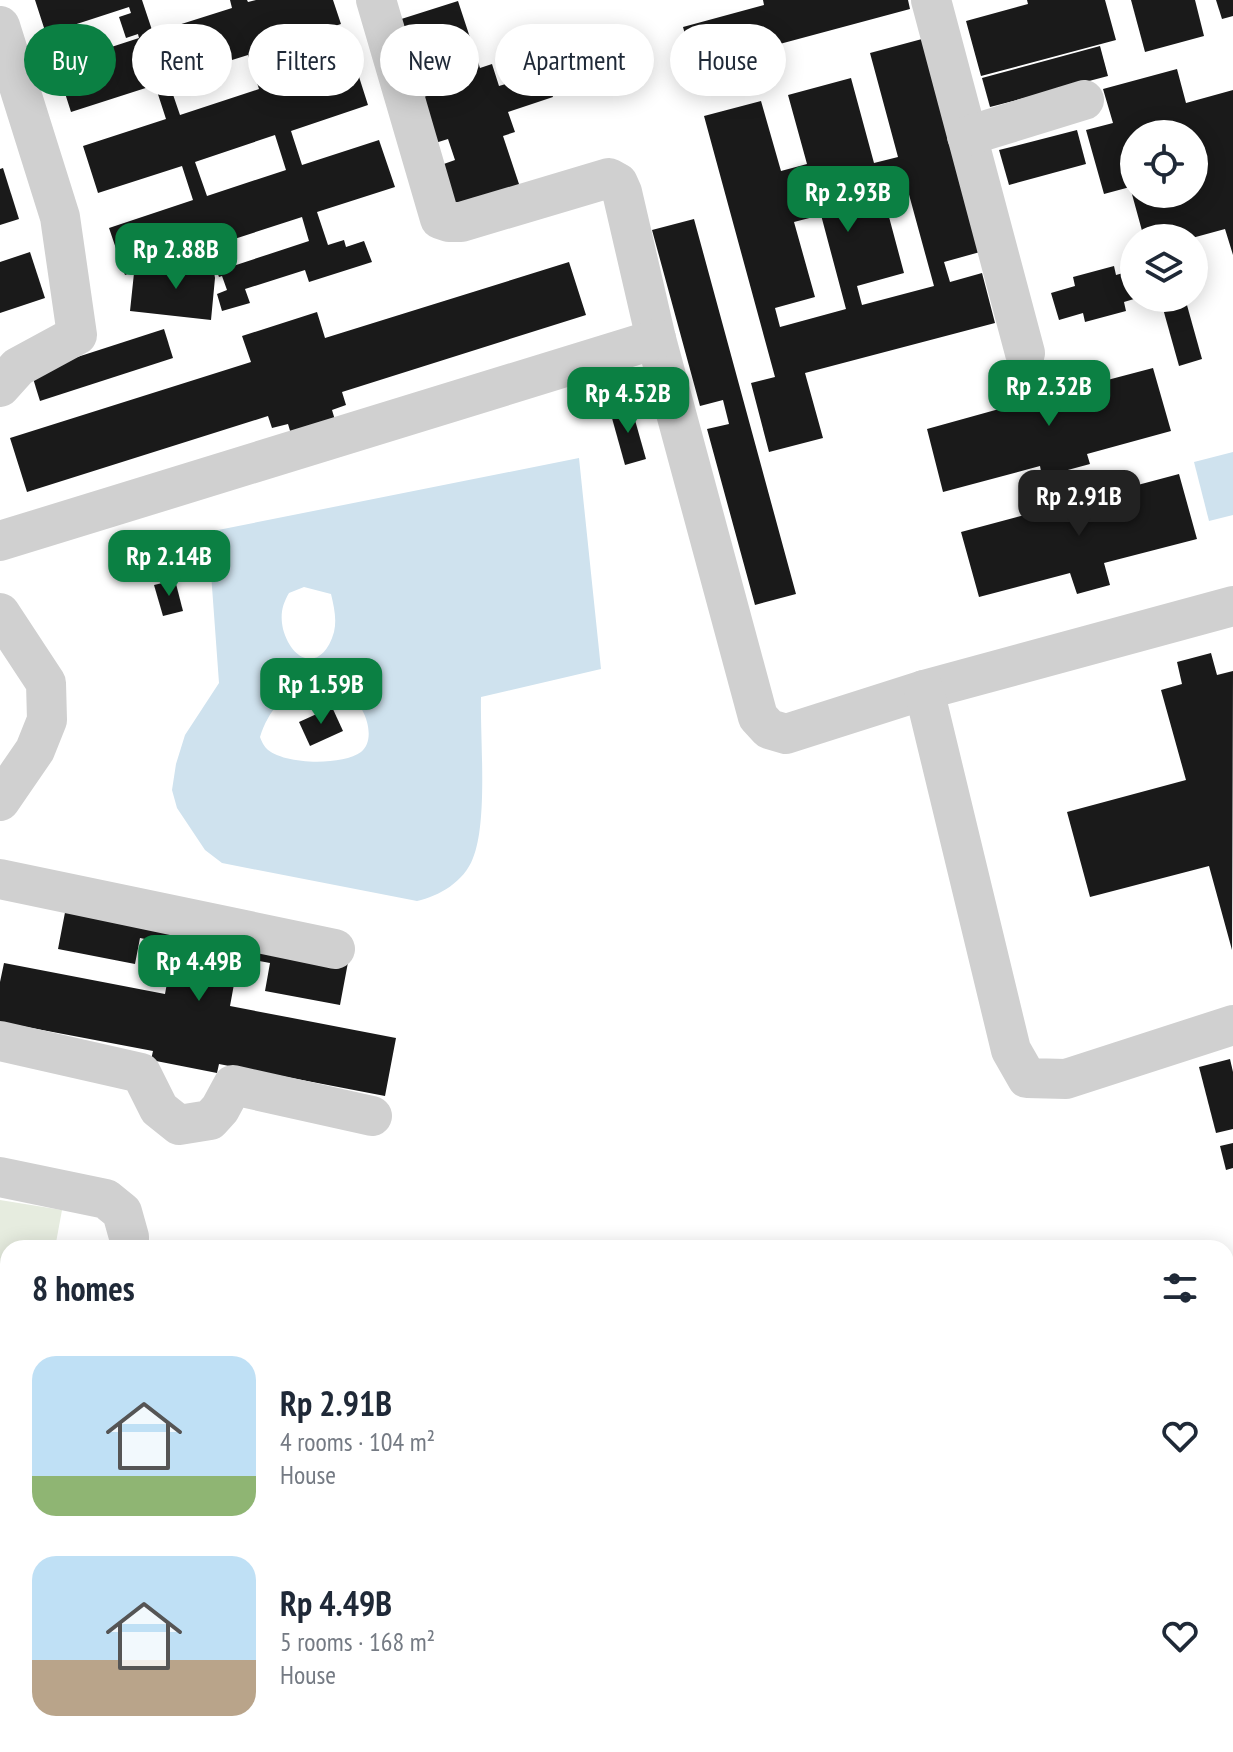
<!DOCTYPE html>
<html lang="en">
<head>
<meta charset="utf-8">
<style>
	body { margin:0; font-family:"PT Sans Narrow",sans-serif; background:#f6f6f7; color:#1f2937; height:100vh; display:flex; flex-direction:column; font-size:30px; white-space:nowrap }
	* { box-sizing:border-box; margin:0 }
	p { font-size:26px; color:#747a83 }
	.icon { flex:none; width:44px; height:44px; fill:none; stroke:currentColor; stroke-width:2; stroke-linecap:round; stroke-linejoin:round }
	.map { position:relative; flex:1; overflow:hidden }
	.details { position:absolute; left:0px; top:1240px; width:1234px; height:512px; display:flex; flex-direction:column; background:#fff; border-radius:24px 24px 0 0; box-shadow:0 4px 20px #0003 }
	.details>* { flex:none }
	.hud { position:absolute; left:24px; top:24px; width:800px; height:72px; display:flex; gap:16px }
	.tools { position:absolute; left:1120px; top:120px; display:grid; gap:16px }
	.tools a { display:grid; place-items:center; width:88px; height:88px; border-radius:50%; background:#fff; box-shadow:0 4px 20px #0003; font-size:40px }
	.price { position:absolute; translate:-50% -68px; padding:0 18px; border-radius:16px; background:#0b8043; color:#fff; font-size:26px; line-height:52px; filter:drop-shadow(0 2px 4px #0008) }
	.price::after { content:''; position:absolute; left:50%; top:48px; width:24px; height:18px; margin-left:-12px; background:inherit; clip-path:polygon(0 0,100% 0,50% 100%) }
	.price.on { background:#222; color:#fff }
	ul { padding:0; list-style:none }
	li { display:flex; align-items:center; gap:24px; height:200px; padding:0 32px }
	li span { display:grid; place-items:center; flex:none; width:224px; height:160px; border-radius:24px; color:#555 }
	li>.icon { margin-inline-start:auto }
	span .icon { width:96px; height:96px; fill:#fffc; stroke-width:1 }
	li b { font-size:34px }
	h2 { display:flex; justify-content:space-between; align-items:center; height:96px; padding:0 32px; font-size:34px }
	.chip { padding:0 28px; border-radius:36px; background:#fff; box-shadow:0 4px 20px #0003; font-size:28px; line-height:72px }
	.chip.on { background:#0b8043; color:#fff }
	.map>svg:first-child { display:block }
	.green { fill:#e6ecdf }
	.water { fill:#cfe2ee; fill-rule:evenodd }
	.building { fill:#1a1a1a; fill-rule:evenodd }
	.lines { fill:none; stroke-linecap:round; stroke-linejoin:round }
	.minor { stroke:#d0d0d0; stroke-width:40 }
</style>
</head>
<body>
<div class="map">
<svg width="1233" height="1752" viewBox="0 0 1233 1752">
	<rect width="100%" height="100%" fill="#fff"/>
	<g class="green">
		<path d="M0 1200 62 1210 55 1248H8L7 1527 0 1525Z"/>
		<path d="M99 1744H1091L1095 1752H97Z"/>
	</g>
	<g class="water">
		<path d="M1233 452V515L1209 521 1194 462Z"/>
		<path d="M579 458 601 669 481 697C480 739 488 821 473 858 464 882 439 896 417 901L222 863 205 850 177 808 172 790 176 764 185 735 219 683 208 532ZM304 587 331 594C334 607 337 619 334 632 323 671 293 665 283 629 280 615 282 605 289 593ZM311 686C324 688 336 688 347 694 364 702 378 738 361 752 342 766 282 765 266 748 264 746 261 740 260 737 269 710 283 693 311 686Z"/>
	</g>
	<g class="building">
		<path d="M35 0H142L153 33 232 8 230 0H247L248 2 256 0H333L341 24 264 49 275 84 353 58 368 105 291 131 302 165 379 140 395 187 317 212 328 245 344 240 346 247 364 241 372 262 309 282 305 270 245 289 250 303 222 311 217 294 227 290 222 276 219 277 208 247 125 275 109 228 193 200 182 166 98 193 83 146 166 119 155 85 71 112 56 65 139 38 138 34 126 38 119 17 131 13 129 7 46 34ZM248 55 259 89 180 115 168 80ZM275 135 286 170 207 196 195 162ZM302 217 309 241 230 267 222 243Z"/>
		<path d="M763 0H908L910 9 694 67 683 27 764 5Z"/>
		<path d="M1027 0H1105L1116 40 981 76 966 21 1028 4Z"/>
		<path d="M1131 0H1195L1204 36 1145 52Z"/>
		<path d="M1216 0H1233V16L1222 19Z"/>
		<path d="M458 1 480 68 492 64 499 86 545 72 553 97 508 112 515 132 503 136 520 187 455 207 441 165 455 160 448 139 432 144 417 99 433 94 422 59 409 63 395 21Z"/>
		<path d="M922 39 980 252 944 262 950 282 982 273 995 323 805 373 823 438 769 452 751 383 775 377 704 116 761 101 781 171 807 164 788 95 851 78 874 163 898 157 870 53ZM905 180 934 286 862 305 857 286 904 273 881 187ZM821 215 846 309 780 327 775 308 815 297 794 222Z"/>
		<path d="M1100 46 1108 76 990 107 982 78Z"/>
		<path d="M1177 69 1186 103 1233 90V255L1225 229 1192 238H1144L1130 187 1104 194 1086 130 1113 123 1103 89ZM1134 134H1194V194H1134Z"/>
		<path d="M1077 130 1086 164 1009 185 999 150Z"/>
		<path d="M3 168 19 219 0 225V169Z"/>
		<path d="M694 219 796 594 755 605 707 429 729 424 723 400 700 406 652 230Z"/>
		<path d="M30 252 45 298 0 313V262Z"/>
		<path d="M175 261 213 265 215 278 211 320 130 311 134 273 142 270 174 274Z"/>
		<path d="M569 262 586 315 342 392 346 405 332 410 335 420 291 434 288 424 272 428 268 416 27 492 10 438 251 362 242 336 317 312 325 338Z"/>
		<path d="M1114 266 1116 275 1134 270V299L1124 302 1126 311 1085 322 1083 313 1059 320 1051 293 1075 286 1073 277Z"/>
		<path d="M1160 298H1185L1202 359 1179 366Z"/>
		<path d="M164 329 173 358 40 401 31 372Z"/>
		<path d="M1071 368 1077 388 1153 368 1171 431 1087 454 1090 464 1042 477 1040 466 943 492 927 429 1021 403 1015 383Z"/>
		<path d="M631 406 646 459 625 465 610 411Z"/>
		<path d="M1179 474 1197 539 1104 563 1110 585 1077 594 1070 573 979 597 961 532Z"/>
		<path d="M175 580 183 611 163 616 154 585Z"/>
		<path d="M1211 653 1217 675 1233 671 1232 950 1209 866 1090 897 1067 812 1186 780 1161 690 1182 684 1177 662Z"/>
		<path d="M332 707 343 731 310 746 299 722Z"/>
		<path d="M67 902 349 957 340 1005 265 991 270 963 239 957 230 1006 396 1038 385 1096 219 1064 217 1073 151 1060 153 1051 0 1022V982L4 963 165 994 174 945 140 938 135 964 58 949Z"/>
		<path d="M1230 1059 1233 1072V1129L1216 1133 1199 1067Z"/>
		<path d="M1233 1143V1168L1226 1170 1220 1146Z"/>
		<path d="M133 1744H187L186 1752H132Z"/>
	</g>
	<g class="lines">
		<g class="minor">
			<path d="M376 0 440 219 449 222H461L609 178 618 183 622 192 656 339 758 717 769 729 786 734 924 690 1233 606"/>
			<path d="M931 0 1025 353"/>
			<path d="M0 26 60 217 77 335 18 367 0 387"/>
			<path d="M967 136 1084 100"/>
			<path d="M0 541 656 339"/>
			<path d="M0 613 46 683 47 720 35 750 0 801"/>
			<path d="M924 690 1011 1050 1027 1078 1066 1079 1233 1025"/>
			<path d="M0 879 335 949"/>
			<path d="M0 1041 141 1073 159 1109 179 1125 210 1120 220 1109 233 1085 372 1116"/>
			<path d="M0 1177 106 1199 122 1212 129 1237V1248"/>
			<path d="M0 1571 8 1573"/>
			<path d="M0 1719 8 1720"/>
			<path d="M44 1752 45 1744"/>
			<path d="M741 1752 743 1744"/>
		</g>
	</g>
</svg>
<div class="tools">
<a><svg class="icon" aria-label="locate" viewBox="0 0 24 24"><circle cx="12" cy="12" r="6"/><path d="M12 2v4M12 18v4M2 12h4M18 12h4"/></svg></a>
<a><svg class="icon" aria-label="layers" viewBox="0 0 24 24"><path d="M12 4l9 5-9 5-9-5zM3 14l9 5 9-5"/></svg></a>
</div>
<b class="price" style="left:848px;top:234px">Rp 2.93B</b>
<b class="price" style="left:176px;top:291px">Rp 2.88B</b>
<b class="price" style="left:1049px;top:428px">Rp 2.32B</b>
<b class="price" style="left:628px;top:435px">Rp 4.52B</b>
<b class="price on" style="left:1079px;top:538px">Rp 2.91B</b>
<b class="price" style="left:169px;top:598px">Rp 2.14B</b>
<b class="price" style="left:321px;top:726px">Rp 1.59B</b>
<b class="price" style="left:199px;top:1003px">Rp 4.49B</b>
<div class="hud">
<a class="chip on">Buy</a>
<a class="chip">Rent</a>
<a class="chip">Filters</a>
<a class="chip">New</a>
<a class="chip">Apartment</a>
<a class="chip">House</a>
</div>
<section class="details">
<h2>8 homes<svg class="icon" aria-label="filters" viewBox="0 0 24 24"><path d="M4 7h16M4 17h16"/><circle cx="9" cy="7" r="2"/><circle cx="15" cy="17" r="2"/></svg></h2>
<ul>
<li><span style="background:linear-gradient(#bfe0f5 75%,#8fb573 0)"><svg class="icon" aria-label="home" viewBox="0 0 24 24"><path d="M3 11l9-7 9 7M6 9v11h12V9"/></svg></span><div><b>Rp 2.91B</b><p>4 rooms · 104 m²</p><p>House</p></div><svg class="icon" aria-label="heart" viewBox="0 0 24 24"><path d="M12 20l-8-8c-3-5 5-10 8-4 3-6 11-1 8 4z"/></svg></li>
<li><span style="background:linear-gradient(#bfe0f5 65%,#b9a48a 0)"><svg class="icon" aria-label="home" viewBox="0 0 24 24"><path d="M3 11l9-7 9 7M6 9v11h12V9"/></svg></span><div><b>Rp 4.49B</b><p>5 rooms · 168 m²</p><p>House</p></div><svg class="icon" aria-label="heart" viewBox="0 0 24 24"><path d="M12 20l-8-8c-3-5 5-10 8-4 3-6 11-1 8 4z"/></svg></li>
</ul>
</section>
</div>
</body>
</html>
